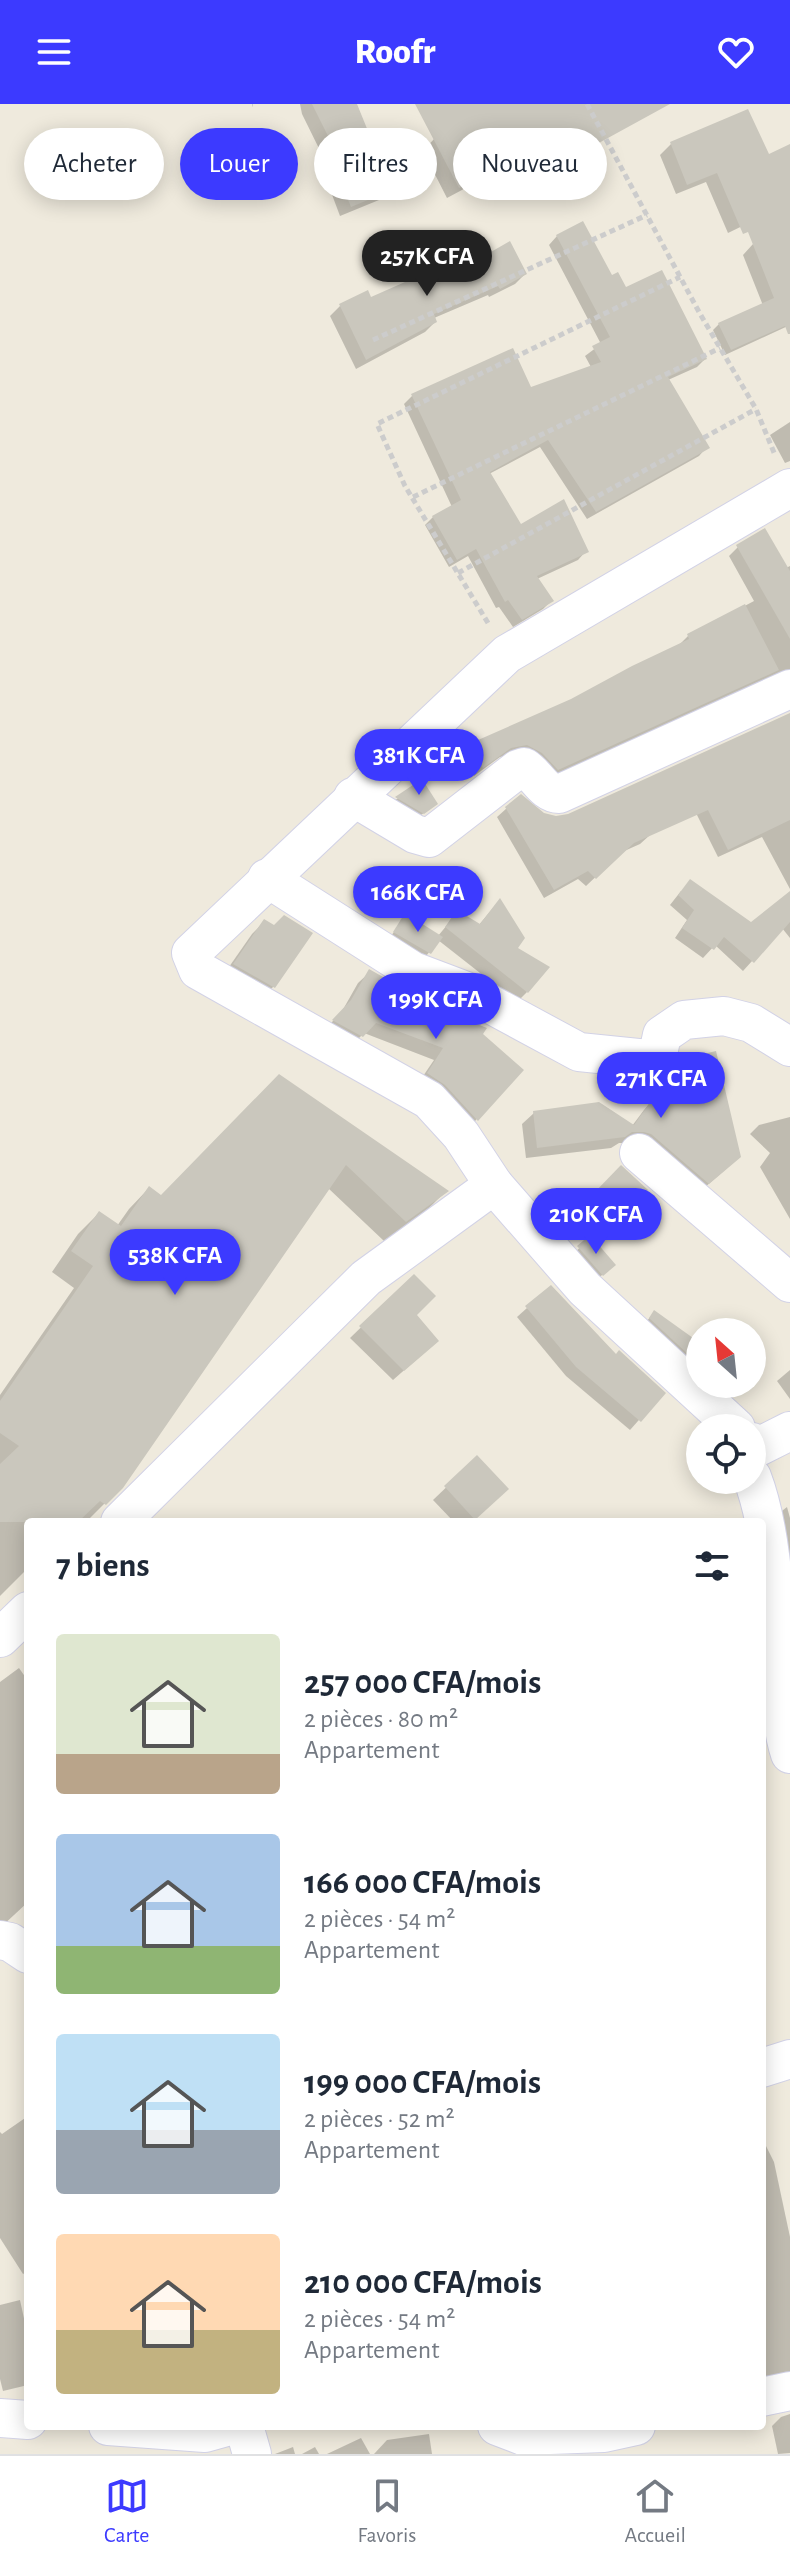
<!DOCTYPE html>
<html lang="fr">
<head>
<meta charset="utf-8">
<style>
	body { margin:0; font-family:"Alegreya Sans",sans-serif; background:#f2f2f3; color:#1f2937; height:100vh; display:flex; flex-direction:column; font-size:30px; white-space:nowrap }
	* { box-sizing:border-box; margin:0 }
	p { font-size:26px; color:#747a83 }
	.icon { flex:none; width:44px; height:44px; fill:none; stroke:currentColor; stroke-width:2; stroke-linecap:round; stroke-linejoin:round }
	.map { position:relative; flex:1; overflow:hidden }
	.panel { position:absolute; left:24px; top:1414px; width:742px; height:912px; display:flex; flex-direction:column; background:#fff; border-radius:8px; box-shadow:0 4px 20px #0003 }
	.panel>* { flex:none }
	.banner { position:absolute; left:24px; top:24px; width:742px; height:72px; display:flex; gap:16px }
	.needle { width:52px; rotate:333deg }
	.fabs { position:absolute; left:686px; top:1214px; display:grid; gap:16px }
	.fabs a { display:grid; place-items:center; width:80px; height:80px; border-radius:50%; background:#fff; box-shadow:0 4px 20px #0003; font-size:40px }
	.price { position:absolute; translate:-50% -68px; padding:0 18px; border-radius:28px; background:#3c3aff; color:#fff; font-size:26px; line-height:52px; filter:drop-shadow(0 2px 4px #0008) }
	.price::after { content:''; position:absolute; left:50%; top:48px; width:24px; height:18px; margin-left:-12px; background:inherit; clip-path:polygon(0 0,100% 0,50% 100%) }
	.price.on { background:#222; color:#fff }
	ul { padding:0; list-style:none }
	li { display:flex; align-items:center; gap:24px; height:200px; padding:0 32px }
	li span { display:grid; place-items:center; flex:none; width:224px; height:160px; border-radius:8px; color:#555 }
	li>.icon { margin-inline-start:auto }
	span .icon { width:96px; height:96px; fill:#fffc; stroke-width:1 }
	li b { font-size:34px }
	h2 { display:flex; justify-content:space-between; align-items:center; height:96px; padding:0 32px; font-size:34px }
	.pill { padding:0 28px; border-radius:36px; background:#fff; box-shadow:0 4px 20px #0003; font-size:28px; line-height:72px }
	.pill.on { background:#3c3aff; color:#fff }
	header { display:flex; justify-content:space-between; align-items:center; height:104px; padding:0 32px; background:#3c3aff; color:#fff; font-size:36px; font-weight:800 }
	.dock { display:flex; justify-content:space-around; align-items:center; height:112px; border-top:2px solid #e0e1e3; background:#fff; font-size:22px; color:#747a83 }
	.dock a { display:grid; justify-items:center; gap:4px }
	.dock .on { color:#3c3aff }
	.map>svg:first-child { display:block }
	.shadow { fill:#0003 }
	.building { fill:#cac7bd }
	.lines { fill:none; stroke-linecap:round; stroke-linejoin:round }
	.street-casing { stroke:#d2d2e6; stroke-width:40 }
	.path { stroke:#ccc; stroke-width:5; stroke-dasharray:6 4; stroke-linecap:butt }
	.street { stroke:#fff; stroke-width:38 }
</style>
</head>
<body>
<header><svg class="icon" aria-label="menu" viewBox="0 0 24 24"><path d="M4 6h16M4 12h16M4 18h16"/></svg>Roofr<svg class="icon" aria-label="heart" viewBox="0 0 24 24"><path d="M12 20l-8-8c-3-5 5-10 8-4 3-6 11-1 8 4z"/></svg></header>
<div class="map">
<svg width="790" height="2350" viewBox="0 0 790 2350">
	<rect width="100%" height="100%" fill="#efeadd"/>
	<g class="shadow">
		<path d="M300 0H354L389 86 379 96 340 112 331 88 337 81 302 10Z"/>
		<path d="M498 0H629L497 63 488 72 447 94 423 47 434 35Z"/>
		<path d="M671 40 768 52 790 42V99L728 129 706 78 676 90 660 51Z"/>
		<path d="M790 131V221L725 251 713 226 719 220 764 204 743 151 753 140Z"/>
		<path d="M557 132 611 173 705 255 697 263 668 276 707 343 699 352 587 415 540 343 489 370 520 422 586 447 578 456 537 475 551 497 543 505 513 523 499 503 496 504 468 452 449 463 425 421 433 413 452 403 404 300 412 292 530 285 591 263 585 252 601 240 549 141Z"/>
		<path d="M476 158 525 170 515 180 489 193 488 191 434 214 435 218 425 228 356 265 330 212 340 202 367 189 370 196Z"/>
		<path d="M790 318V357L785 359 770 331Z"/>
		<path d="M738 443 786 464 790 462V574L549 674 517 649 500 653 474 672 461 650 470 641 572 597 679 541 688 532 754 497 729 452Z"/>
		<path d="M790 657V785L762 733 718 753 694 705Z"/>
		<path d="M421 678 429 705 417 714 391 699Z"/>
		<path d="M507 704 543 711 650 731 640 740 622 748 586 782 578 775 544 794 497 713Z"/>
		<path d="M681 787 751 820 790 790V834L782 824 743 867 715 841 703 854 675 834 687 816 670 801Z"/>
		<path d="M499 797 527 888 517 898 438 836 424 855 389 835 405 812 438 832 457 809 478 822Z"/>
		<path d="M265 817 273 883 261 895 222 873 252 830Z"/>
		<path d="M370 868 409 895 481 931 521 966 466 1027 417 981 434 956 364 929 350 943 322 928 341 909 358 879Z"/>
		<path d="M680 958 727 1064 696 1091 631 1039H619L611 1044 526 1054 522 1020 534 1009 632 1022 644 1006 656 993H662L659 981Z"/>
		<path d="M279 973 446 1087 426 1107 384 1137 328 1084 122 1382 86 1418H28V1464L0 1492V1291L74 1184 52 1168 78 1130 99 1109 117 1122 129 1105 149 1084 161 1094Z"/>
		<path d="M790 1013V1115L760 1063 770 1049 750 1030 759 1021Z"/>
		<path d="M621 1063 645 1086 613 1119 589 1096Z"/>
		<path d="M590 1134 608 1166 596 1176 573 1150Z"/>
		<path d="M414 1172V1211L426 1247 393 1276 350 1234Z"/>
		<path d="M527 1204 616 1252 663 1289 630 1326 566 1272 517 1213Z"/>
		<path d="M654 1209 699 1241 683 1256 644 1220Z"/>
		<path d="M790 1266V1295L777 1277Z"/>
		<path d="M477 1354 494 1397 471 1418H454L433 1396Z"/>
		<path d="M787 1403 790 1414V1461L778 1410Z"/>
		<path d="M19 1564 26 1574 28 1573V1798L0 1824V1578Z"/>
		<path d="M28 2012V2167L23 2170 0 2134V2028L2 2030Z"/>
		<path d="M762 2034 774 2058 790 2133V2275L762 2274Z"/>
		<path d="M20 2196 28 2233V2281L3 2287 0 2275V2201Z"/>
		<path d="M790 2310V2349L778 2350 772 2322 781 2313Z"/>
		<path d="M429 2330 432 2350H374L387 2336Z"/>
		<path d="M361 2334 370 2350H327Z"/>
		<path d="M293 2343 295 2350H275Z"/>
		<path d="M315 2343 319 2350H302Z"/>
	</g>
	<g class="building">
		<path d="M312 0H357L392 86 351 103 340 76 348 72Z"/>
		<path d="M415 0H670L555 63 543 40 459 84Z"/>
		<path d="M748 5 769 50 790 40V230H788L785 222 731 246 718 219 774 194 748 128 743 130 717 69 687 81 670 38Z"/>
		<path d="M583 117 612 171 618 168 626 183 662 166 707 255 668 273 710 344 596 408 548 336 490 368 521 420 564 395 589 448 537 472 554 497 522 516 508 496 505 498 476 445 457 456 432 412 461 396 411 290 513 244 531 283 601 258 592 242 610 233 556 131Z"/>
		<path d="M510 137 527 170 500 185 498 182 434 210 437 218 366 256 339 200 368 186 371 193 473 148 477 156Z"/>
		<path d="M765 424 790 467V535L736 441Z"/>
		<path d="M745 500 779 566 558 666 542 649 527 641 511 644 483 664 469 640 571 595 632 562 689 535 687 530Z"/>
		<path d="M790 609V716L728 746 708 706 634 739 596 775 588 767 554 786 505 703 521 690 544 709 556 712 568 710Z"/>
		<path d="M422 675 438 700 424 710 395 693Z"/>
		<path d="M690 775 751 818 790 787V818L754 859 724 833 714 846 682 824 694 806 678 791Z"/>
		<path d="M500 794 525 834 518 844 550 863 528 889 445 823 457 806 480 820Z"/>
		<path d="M405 809 443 833 431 850 393 828Z"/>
		<path d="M284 811 313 829 275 884 233 860 264 815 274 821Z"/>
		<path d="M369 865 413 890 411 894 487 924 483 930 524 966 478 1017 445 981 427 969 443 944 376 919 363 933 332 916 351 896Z"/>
		<path d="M716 947 741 1053 709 1080 651 1030 644 1028H632L625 1033 537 1044 533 1007 599 998 634 1021 655 991 675 989 670 968 679 956Z"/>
		<path d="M279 970 449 1087 406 1118 346 1061 123 1384 106 1401 100 1397 78 1418H0V1360L19 1342 0 1329V1297L93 1162 71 1147 99 1107 121 1122 149 1082 161 1091Z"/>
		<path d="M621 1061 648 1086 620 1115 594 1089Z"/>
		<path d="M590 1131 616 1161 603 1172 577 1142Z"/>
		<path d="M414 1170 436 1192 417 1211 439 1237 404 1267 359 1222Z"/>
		<path d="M551 1181 616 1250 619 1246 666 1289 641 1318 576 1263 525 1202Z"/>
		<path d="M654 1206 700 1239V1243L690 1252 649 1214Z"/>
		<path d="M477 1351 509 1385 475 1416 444 1382Z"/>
	</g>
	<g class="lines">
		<defs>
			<g id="street">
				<path d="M353 693 415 730 429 734 518 665 524 663C537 671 544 690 559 690L790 585"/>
				<path d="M267 774 413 867 466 887 579 948 648 955 658 950 662 931 684 916 724 912 751 919 790 943"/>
				<path d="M639 1049 790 1179"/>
				<path d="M494 1081 461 1031 429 996 198 866 191 849 507 550 790 384"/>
				<path d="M752 1338 758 1343 790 1327"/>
				<path d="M752 1373C773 1428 775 1504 779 1564 781 1593 781 1623 790 1650"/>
				<path d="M120 1418 366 1174 494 1081 585 1185 736 1324"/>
				<path d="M0 1534 28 1507"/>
				<path d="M0 1836 10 1838 28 1850"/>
				<path d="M762 1964 790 1955"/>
				<path d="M762 2293 790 2287"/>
				<path d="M0 2314 28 2316"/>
				<path d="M108 2322 205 2329 230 2322"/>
				<path d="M244 2322 252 2350"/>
				<path d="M497 2322 523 2332 604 2329 636 2322"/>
			</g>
		</defs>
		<use href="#street" class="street-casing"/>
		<g class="path">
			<path d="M252 0H253"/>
			<path d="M587 0 699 208 756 305 775 351"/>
			<path d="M373 236 647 111"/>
			<path d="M413 393 720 244"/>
			<path d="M458 469 756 305"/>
			<path d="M488 519 405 382 377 320 680 173"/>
		</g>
		<use href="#street" class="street"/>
	</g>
</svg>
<div class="fabs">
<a><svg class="needle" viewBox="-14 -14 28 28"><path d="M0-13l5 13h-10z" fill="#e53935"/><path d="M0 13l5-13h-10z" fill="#747a83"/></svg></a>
<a><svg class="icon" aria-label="locate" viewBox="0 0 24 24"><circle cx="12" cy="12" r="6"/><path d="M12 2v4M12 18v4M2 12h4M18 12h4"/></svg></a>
</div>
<b class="price on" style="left:427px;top:194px">257K CFA</b>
<b class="price" style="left:419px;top:693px">381K CFA</b>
<b class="price" style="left:418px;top:830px">166K CFA</b>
<b class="price" style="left:436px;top:937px">199K CFA</b>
<b class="price" style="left:661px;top:1016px">271K CFA</b>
<b class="price" style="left:596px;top:1152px">210K CFA</b>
<b class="price" style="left:175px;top:1193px">538K CFA</b>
<div class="banner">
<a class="pill">Acheter</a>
<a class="pill on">Louer</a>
<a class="pill">Filtres</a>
<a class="pill">Nouveau</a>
</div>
<section class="panel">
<h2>7 biens<svg class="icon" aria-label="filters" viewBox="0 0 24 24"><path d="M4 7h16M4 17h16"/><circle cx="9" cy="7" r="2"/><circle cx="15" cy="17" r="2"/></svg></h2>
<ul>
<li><span style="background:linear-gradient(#dfe7d0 75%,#b9a48a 0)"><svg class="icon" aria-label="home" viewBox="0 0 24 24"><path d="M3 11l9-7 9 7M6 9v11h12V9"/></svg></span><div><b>257 000 CFA/mois</b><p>2 pièces · 80 m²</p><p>Appartement</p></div></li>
<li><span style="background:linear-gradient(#a9c7e8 70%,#8fb573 0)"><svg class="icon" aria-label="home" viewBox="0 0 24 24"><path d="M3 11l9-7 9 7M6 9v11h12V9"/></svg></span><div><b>166 000 CFA/mois</b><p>2 pièces · 54 m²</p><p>Appartement</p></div></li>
<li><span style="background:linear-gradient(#bfe0f5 60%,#9aa5b1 0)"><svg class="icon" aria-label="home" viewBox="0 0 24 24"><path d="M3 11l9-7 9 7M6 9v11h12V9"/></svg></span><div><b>199 000 CFA/mois</b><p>2 pièces · 52 m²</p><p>Appartement</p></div></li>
<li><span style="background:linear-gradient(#ffd9b3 60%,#c2b280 0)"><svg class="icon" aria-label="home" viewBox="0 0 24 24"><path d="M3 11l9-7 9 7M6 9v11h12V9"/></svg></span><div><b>210 000 CFA/mois</b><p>2 pièces · 54 m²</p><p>Appartement</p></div></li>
</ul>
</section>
</div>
<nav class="dock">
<a class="on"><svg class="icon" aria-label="map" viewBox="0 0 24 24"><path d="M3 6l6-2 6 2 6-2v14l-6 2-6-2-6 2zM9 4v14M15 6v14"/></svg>Carte</a>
<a><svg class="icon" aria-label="saved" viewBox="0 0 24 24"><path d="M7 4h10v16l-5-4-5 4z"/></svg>Favoris</a>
<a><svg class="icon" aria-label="home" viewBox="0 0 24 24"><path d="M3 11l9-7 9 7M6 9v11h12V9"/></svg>Accueil</a>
</nav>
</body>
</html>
